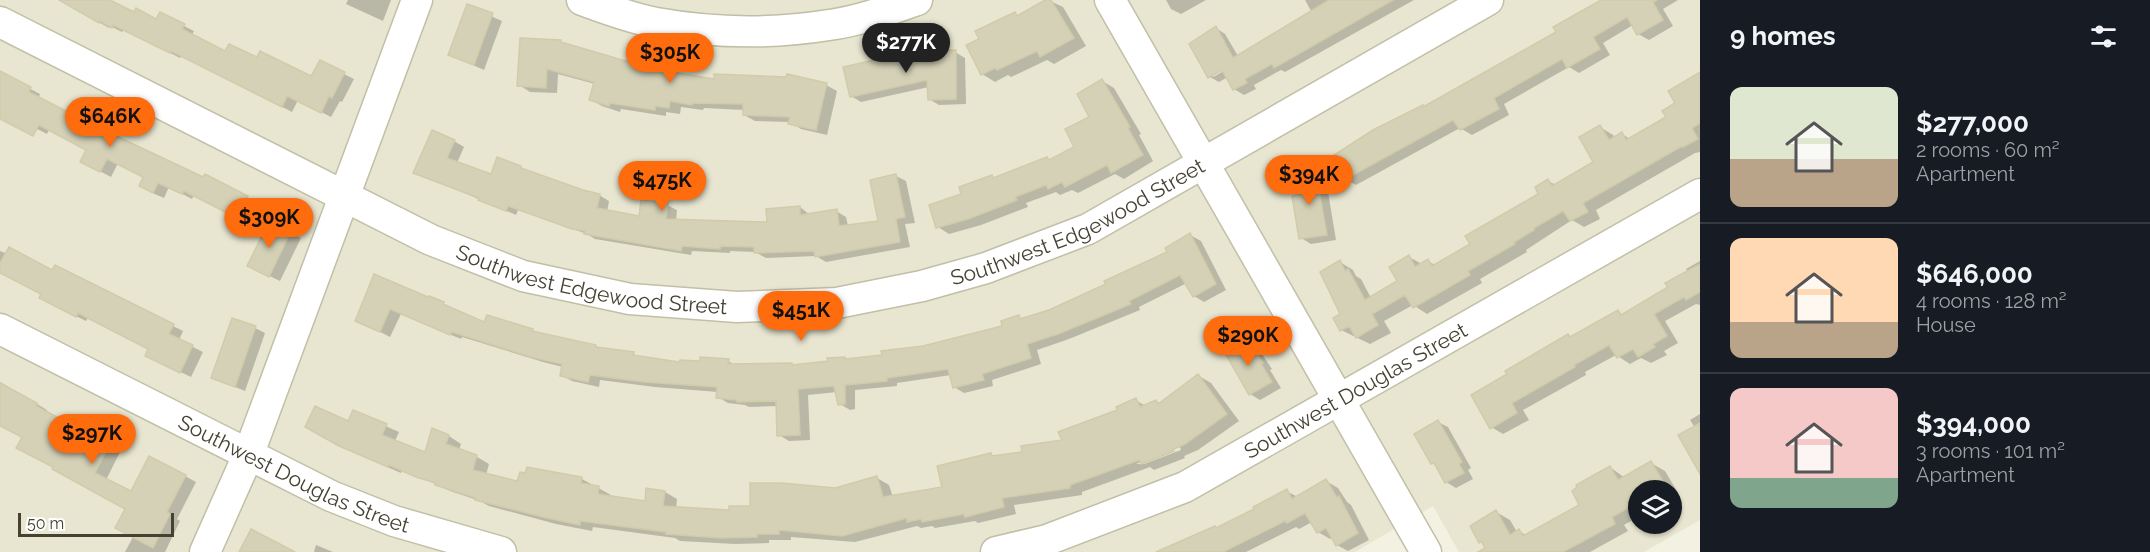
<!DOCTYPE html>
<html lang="en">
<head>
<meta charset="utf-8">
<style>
	body { margin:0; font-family:Raleway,sans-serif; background:#20242c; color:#f1f3f6; height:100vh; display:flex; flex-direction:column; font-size:22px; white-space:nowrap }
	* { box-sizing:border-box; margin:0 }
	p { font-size:20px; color:#9ea1a6 }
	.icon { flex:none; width:33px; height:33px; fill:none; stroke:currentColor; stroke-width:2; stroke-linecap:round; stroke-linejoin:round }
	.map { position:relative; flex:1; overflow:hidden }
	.panel { display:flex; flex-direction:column; background:#171b24; width:450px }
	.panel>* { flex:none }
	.controls { position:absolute; left:1628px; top:480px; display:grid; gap:12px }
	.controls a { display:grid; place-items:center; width:54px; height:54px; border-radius:50%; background:#171b24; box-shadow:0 2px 4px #0004; font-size:30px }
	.scale { position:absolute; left:18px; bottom:15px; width:156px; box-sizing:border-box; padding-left:6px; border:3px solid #454232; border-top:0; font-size:16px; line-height:21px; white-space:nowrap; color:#454232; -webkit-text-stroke:4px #fff; paint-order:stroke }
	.price { position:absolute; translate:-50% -51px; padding:0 14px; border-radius:21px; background:#ff6c0d; color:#111; font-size:20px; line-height:39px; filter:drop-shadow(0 2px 3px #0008) }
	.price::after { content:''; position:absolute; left:50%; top:36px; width:18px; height:14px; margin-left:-9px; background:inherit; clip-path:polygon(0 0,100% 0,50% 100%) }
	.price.selected { background:#222; color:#fff }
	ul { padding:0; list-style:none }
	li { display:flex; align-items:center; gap:18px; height:150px; padding:0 30px }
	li+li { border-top:2px solid #363941 }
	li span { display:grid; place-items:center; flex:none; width:168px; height:120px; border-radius:12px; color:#555 }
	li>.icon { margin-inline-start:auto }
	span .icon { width:72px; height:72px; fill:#fffc; stroke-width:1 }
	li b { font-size:26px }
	h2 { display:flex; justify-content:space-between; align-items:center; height:72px; padding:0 30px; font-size:26px }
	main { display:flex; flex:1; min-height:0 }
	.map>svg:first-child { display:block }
	.residential { fill:#e8e6d0; fill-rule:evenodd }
	.shadow { fill:#0003; fill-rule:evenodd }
	.building { fill:#d5d1b7; stroke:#d1cba9; stroke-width:1.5 }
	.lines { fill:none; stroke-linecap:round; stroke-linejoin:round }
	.minor-casing { stroke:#c2bfa7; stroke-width:33 }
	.minor { stroke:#fff; stroke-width:30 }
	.labels { text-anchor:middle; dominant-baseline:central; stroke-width:5; stroke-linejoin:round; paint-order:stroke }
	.street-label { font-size:21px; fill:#454232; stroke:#fff }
</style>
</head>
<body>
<main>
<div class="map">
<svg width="1700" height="552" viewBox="0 0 1700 552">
	<rect width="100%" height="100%" fill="#f3f2e2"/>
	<path class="residential" d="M0 0H1700V520L1644 552H1459L1433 506 1355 552H0ZM1638 490H1671V524H1638Z"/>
	<g class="shadow">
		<path d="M60 0H107L134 14 184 26 194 31 192 35 226 53 257 59 312 78 320 62 354 79 342 102 340 101 331 117 298 100 292 112 182 55 180 58 124 29 122 32 110 26 109 28Z"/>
		<path d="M348 0H391L383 21 346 4Z"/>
		<path d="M1048 0 1063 7 1086 46 1054 64 1047 60 1011 77 1008 75 995 82 982 74 980 40 1015 14 1019 16Z"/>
		<path d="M1166 0H1206L1181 14 1171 9Z"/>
		<path d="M1305 0H1414L1285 72 1281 70 1254 85 1256 89 1244 95 1234 89 1228 77 1219 82 1210 77 1216 28 1225 34 1238 56 1311 11ZM1228 65 1229 68 1213 77V74Z"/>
		<path d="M1603 0H1678L1663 9 1673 26 1649 40 1638 34 1633 25 1603 43 1610 55 1579 73 1569 67 1504 104 1509 115 1472 135 1460 128 1356 185 1345 179 1424 108 1559 33Z"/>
		<path d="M468 6 502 21 484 70 450 55Z"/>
		<path d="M567 46 635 65 641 69 715 81 826 85 837 91 827 135 801 129 790 122 755 121 744 115V110L704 108 703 110 681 107 680 114 666 112V116L621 109 620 112 602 106 591 100 595 84 558 74 557 93 530 92 519 85Z"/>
		<path d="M955 52 965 58 966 104 939 105 929 99V87L861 102 851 96Z"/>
		<path d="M0 73 40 94 38 99 257 203 247 222 194 195 192 199 169 187 164 198 150 192 145 177 118 163 111 177 92 167 88 150 49 130 47 134 0 110Z"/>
		<path d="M1700 74V152L1695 153 1596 210 1600 219 1584 227 1572 220 1526 250 1527 252 1480 279 1482 283 1427 314 1413 305 1384 321 1391 333 1370 344 1341 330 1340 262 1353 270 1356 276 1361 279 1371 298 1399 282 1409 257 1422 264 1428 261 1435 265 1472 244 1540 195 1548 181 1556 185 1595 162 1600 127 1613 135 1615 138 1622 134 1630 139 1668 117Z"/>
		<path d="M1102 81 1114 88 1141 134 1139 135 1153 161 1124 179 1115 174 1078 193 1072 190 1060 195 1056 192 1026 203 1028 207 981 225 949 234 938 227 963 195 992 177 995 179 1050 161 1076 148 1091 118Z"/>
		<path d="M454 141 464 147 457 163 492 176 521 167 530 173 583 192 599 195 609 201 607 212 640 218 667 205 677 210 676 221 768 224 800 207 810 215 836 211 846 217 848 226 880 222 896 176 906 181 915 223 905 224 910 247 826 262 816 256 766 258 755 252 730 251V253L692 251 691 255 595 239 587 234 518 210 516 215 415 172Z"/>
		<path d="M1315 169 1325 174 1336 240 1311 244 1301 238 1303 195Z"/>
		<path d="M270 222 301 238 280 281 259 271Z"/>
		<path d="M1190 235 1201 241 1226 290 1204 302 1194 296 1187 283 1139 307 1140 310 1069 339 1037 350 1041 364 992 380 993 386 964 393 954 387 951 375 897 383V386L855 390V409L850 410 840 404 837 392 808 395 810 440 789 441 779 435 778 406 749 407 745 405 728 403 718 397V392L655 387 600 380 599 387 572 381 561 375 563 367 543 362 462 337 461 339 401 314 390 337 357 320 375 276 444 304 485 324 532 331 537 334 596 346 602 350 633 354 641 358 681 364 728 361 737 366 792 364 795 366 830 363 845 358 848 360 883 357 924 348 1004 327 1018 317 1023 320 1050 311 1108 285 1169 252Z"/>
		<path d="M0 251 53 272 55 267 183 331 179 340 203 352 191 377 157 361 150 349 88 318 86 321 51 304 43 294 0 272Z"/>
		<path d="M1700 261V305L1696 304 1665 321 1678 343 1664 351 1667 355 1651 363 1641 358 1630 364 1616 355 1585 372 1586 375 1523 410 1529 420 1503 434 1491 427 1473 395 1618 312 1623 315 1670 288 1688 272 1686 269Z"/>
		<path d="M255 328 265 333 245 391 213 378Z"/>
		<path d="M1247 342 1258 348 1272 369 1270 370 1281 388 1260 400 1250 394Z"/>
		<path d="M1199 376 1211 383 1239 421 1198 450 1184 456 1185 458 1154 470 1150 467 1082 492V495L1014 505 1016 514 978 523 975 521 935 528 932 526 921 528 917 526 855 542 791 537V540H769V543L735 544 680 541 675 538 593 527 592 531 556 524 489 506 480 501 450 491 438 485 402 470 401 473 353 452 319 434 349 423 354 412 399 432 395 441 426 454 433 430 449 436 461 444 459 450 477 457 489 464 486 475 518 483 582 479 611 495V497L646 502 665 492 677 499 676 509 730 512 835 490 877 478 889 485 893 497 943 488 991 454 996 457 1024 454 1064 441 1119 411 1135 400 1146 406 1156 401 1161 404ZM1180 447 1181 450 1144 464H1136Z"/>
		<path d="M0 382 47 410 46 413 75 428 112 440 123 446 106 480 131 493 185 476 196 482 177 519 180 521 165 552H125L133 537 127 509 55 467 24 437 0 409Z"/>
		<path d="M1700 414V466L1695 428 1690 420Z"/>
		<path d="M1438 422 1448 427 1471 468 1468 470 1473 479 1456 488 1446 482 1437 465 1432 463Z"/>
		<path d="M1651 463 1665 471 1678 493 1671 497V490H1638V517L1624 525 1628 531 1590 552H1489L1484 544 1480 541 1496 512 1510 520 1517 532 1519 531 1526 535 1581 505 1610 467 1625 478Z"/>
		<path d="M1326 481 1338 488 1347 502 1351 505 1369 540 1348 551 1337 545 1332 537 1330 539 1318 532 1312 522 1299 529 1296 527 1246 552H1165L1257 510 1286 491 1298 497Z"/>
		<path d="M316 545 333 552H314Z"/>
	</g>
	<g class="building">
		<path d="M59 0H110L134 12 136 8 156 19 160 12 185 24 182 29 225 51 229 44 257 57 260 51 311 76 320 60 345 72 332 98 329 96 321 113 287 96 282 107 171 51 170 53 113 25 112 28 100 21 99 23Z"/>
		<path d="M1045 0H1051L1074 38 1040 57 1037 51 997 70 995 68 981 75 966 45 979 39 975 31 1015 12 1017 16Z"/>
		<path d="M1329 0H1393L1274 68 1272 64 1245 79 1247 83 1233 90 1222 70 1208 78 1189 44 1216 26 1233 58Z"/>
		<path d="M1601 0H1657L1653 2 1663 20 1637 35 1627 17 1593 37 1600 49 1567 68 1562 59 1494 98 1499 109 1460 130 1453 120 1344 180 1331 157 1373 130 1423 105V107L1556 32 1553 27Z"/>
		<path d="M467 4 493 13 474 65 448 55Z"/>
		<path d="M520 38 561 40V42L636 64 635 66 714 79V74L786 77 787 74 827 83 816 130 788 124 790 117 743 115V104L693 103 692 105 670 101 669 108 655 106V110L610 103 609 106 589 100 594 82 547 69 546 88 517 86Z"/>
		<path d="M956 50V99L928 100 927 80 850 97 843 67 915 51Z"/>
		<path d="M0 71 31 87 29 92 93 125 203 177 205 174 248 196 237 218 184 191 182 194 158 183 153 193 139 186 143 177 107 159 100 172 80 162 86 150 39 125 33 136 0 119Z"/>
		<path d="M1700 72V123L1692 128 1698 139 1683 147 1682 146 1583 203 1588 212 1570 221 1563 211 1534 228V230L1514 242 1515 244 1468 271 1470 275 1413 308 1405 295 1372 314 1378 325 1356 338 1349 326 1340 331 1333 318 1340 314 1320 272 1340 260 1345 271 1348 269 1365 300 1397 281 1389 267 1409 255 1415 267 1428 259 1432 266 1470 244 1465 236 1538 194 1535 187 1548 179 1552 186 1593 162 1579 137 1600 125 1609 140 1622 132 1626 140 1666 117 1662 111 1675 103 1668 91Z"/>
		<path d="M1102 79 1130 127 1128 128 1143 155 1111 173 1107 165 1065 187 1062 182 1048 189 1046 185 1015 197 1017 200 968 219 936 228 929 205 961 194 959 187 992 175 993 178 1047 157 1049 160 1074 147 1065 129 1089 117 1077 94Z"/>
		<path d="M432 130 455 140 447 158 491 174 497 157 521 166V168L583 190 600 194 597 208 639 216 641 200 668 203 666 219 767 222 766 209 800 206V215L837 209 839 226 878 221 870 180 896 174 905 217 896 219 900 242 815 257 814 251 754 253V247L720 246V249L682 246 681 251 584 234 585 231 572 229 508 206 506 211 478 200 479 198 413 173Z"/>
		<path d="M1315 167 1327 235 1299 239 1292 196 1301 194 1297 170Z"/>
		<path d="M270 220 291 231 269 277 247 266Z"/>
		<path d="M1190 233 1216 284 1193 297 1180 275 1129 301 1131 304 1058 334 1027 344 1031 358 982 374 984 380 953 388 948 369 887 378V381L845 385V404L838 405 834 386 798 389 800 435 777 436 776 401 737 402V400L716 398 717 387 644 382 590 375 588 382 560 376 562 364 531 357 452 332 450 335 390 309 380 332 355 321 374 274 428 297 429 296 444 302 443 304 484 322 487 315 533 329 532 331 596 345V347L634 352 633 355 679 362 680 360 700 361V357L729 359 728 364 792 363V365L828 361 827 358 845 357V359L882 355 881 351 923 346 1002 326 1001 321 1019 315 1020 319 1049 310 1106 284 1104 281 1167 252 1165 248Z"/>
		<path d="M9 247 52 270 55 265 174 324 169 334 193 345 180 373 145 356 148 349 78 313 76 317 39 298 41 294 0 273V263Z"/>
		<path d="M1700 264V292L1686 300 1684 297 1654 314 1667 336 1653 344 1655 347 1638 357 1633 349 1617 358 1609 345 1574 365 1575 367 1512 403 1517 413 1490 429 1471 395 1507 374 1505 371 1568 334 1570 337 1618 310 1621 315 1668 287 1665 283Z"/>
		<path d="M232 318 256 326 235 387 211 378Z"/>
		<path d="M1247 340 1263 363 1261 364 1272 382 1249 395 1225 353Z"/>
		<path d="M1198 374 1227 414 1185 444 1173 449 1174 451 1141 464 1139 460 1070 485V488L1002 498 1004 507 965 517 964 514 922 522 921 519 907 522V518L842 536 779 530V534H757V537L721 538 666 534V532L580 521V525L543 517 475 500 476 498 435 485 436 483 416 477 389 465 388 467 339 446 305 427 315 406 348 421 353 410 387 424 382 435 425 452 432 428 449 435 446 444 477 455 473 470 517 481 520 472 525 473 527 467 582 477 581 483 599 486 598 494 645 501 646 488 665 491 663 506 729 510V506H750V483H781L835 488 877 476 883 497 942 487 937 466 991 453 992 456 1022 452 1021 446 1062 440 1058 432 1117 410 1116 407 1136 398 1140 407 1156 400 1158 404Z"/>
		<path d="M0 383 37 403 36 406 74 426 77 420 113 438 95 473 131 491 149 456 186 475 167 512 170 514 153 548 115 528 125 509 52 469 53 467 16 448 22 437 0 426Z"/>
		<path d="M1438 420 1462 462 1459 464 1464 473 1445 483 1434 463 1431 464 1414 434Z"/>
		<path d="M1700 423V474L1678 435Z"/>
		<path d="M1651 461 1665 485 1655 490H1638V502L1612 517 1615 524 1563 552H1478L1485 548 1481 541 1479 543 1470 526 1496 510 1510 535 1519 529 1523 536 1579 505 1572 491 1577 487 1576 485 1610 466 1618 480Z"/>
		<path d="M1326 479 1337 498 1339 496 1358 533 1336 546 1326 528 1317 533 1305 513 1287 523 1285 521 1223 552H1156L1215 526 1216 528 1254 509 1253 507 1287 489 1292 499Z"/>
		<path d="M251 529 295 552H239Z"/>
	</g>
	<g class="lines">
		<defs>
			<g id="minor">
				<path d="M582 0C606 9 631 18 656 23 712 33 773 34 829 25 859 21 889 10 917 0"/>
				<path d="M1110 0 1426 552"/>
				<path id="s1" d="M0 22 431 240 523 276 630 299 737 307 837 303 922 286 986 268 1088 229 1488 0"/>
				<path id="s2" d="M0 329 331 496 394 521 501 552"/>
				<path d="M205 552 249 453 417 0"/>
				<path id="s3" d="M996 552 1047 540 1185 487 1700 194"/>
			</g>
		</defs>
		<use href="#minor" class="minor-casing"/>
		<use href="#minor" class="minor"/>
	</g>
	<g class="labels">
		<g class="street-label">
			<text stroke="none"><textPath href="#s1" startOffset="1154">Southwest Edgewood Street</textPath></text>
			<text stroke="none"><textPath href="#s1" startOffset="650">Southwest Edgewood Street</textPath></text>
			<text stroke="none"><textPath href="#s3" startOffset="396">Southwest Douglas Street</textPath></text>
			<text stroke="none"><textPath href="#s2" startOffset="328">Southwest Douglas Street</textPath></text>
		</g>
	</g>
</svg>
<div class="controls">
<a><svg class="icon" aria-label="layers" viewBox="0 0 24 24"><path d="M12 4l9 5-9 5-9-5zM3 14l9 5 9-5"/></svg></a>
</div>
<div class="scale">50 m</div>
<b class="price selected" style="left:906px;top:74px">$277K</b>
<b class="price" style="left:670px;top:84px">$305K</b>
<b class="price" style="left:110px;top:148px">$646K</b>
<b class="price" style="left:1309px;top:206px">$394K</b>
<b class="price" style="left:662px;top:212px">$475K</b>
<b class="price" style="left:269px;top:249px">$309K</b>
<b class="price" style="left:801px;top:342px">$451K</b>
<b class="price" style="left:1248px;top:367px">$290K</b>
<b class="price" style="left:92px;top:465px">$297K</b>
</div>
<section class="panel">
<h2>9 homes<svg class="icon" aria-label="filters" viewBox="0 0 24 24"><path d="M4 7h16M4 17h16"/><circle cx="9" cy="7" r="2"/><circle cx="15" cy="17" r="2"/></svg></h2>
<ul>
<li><span style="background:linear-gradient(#dfe7d0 60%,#b9a48a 0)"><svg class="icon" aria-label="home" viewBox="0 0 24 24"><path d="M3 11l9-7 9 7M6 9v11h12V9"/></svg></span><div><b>$277,000</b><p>2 rooms · 60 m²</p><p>Apartment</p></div></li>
<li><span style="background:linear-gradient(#ffd9b3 70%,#b9a48a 0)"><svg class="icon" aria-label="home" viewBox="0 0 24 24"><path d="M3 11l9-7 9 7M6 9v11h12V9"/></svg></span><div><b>$646,000</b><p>4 rooms · 128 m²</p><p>House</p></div></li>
<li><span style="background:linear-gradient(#f6c9c9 75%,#7fa58c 0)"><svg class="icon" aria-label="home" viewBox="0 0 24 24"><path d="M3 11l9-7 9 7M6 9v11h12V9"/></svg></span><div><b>$394,000</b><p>3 rooms · 101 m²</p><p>Apartment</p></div></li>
</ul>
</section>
</main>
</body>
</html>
